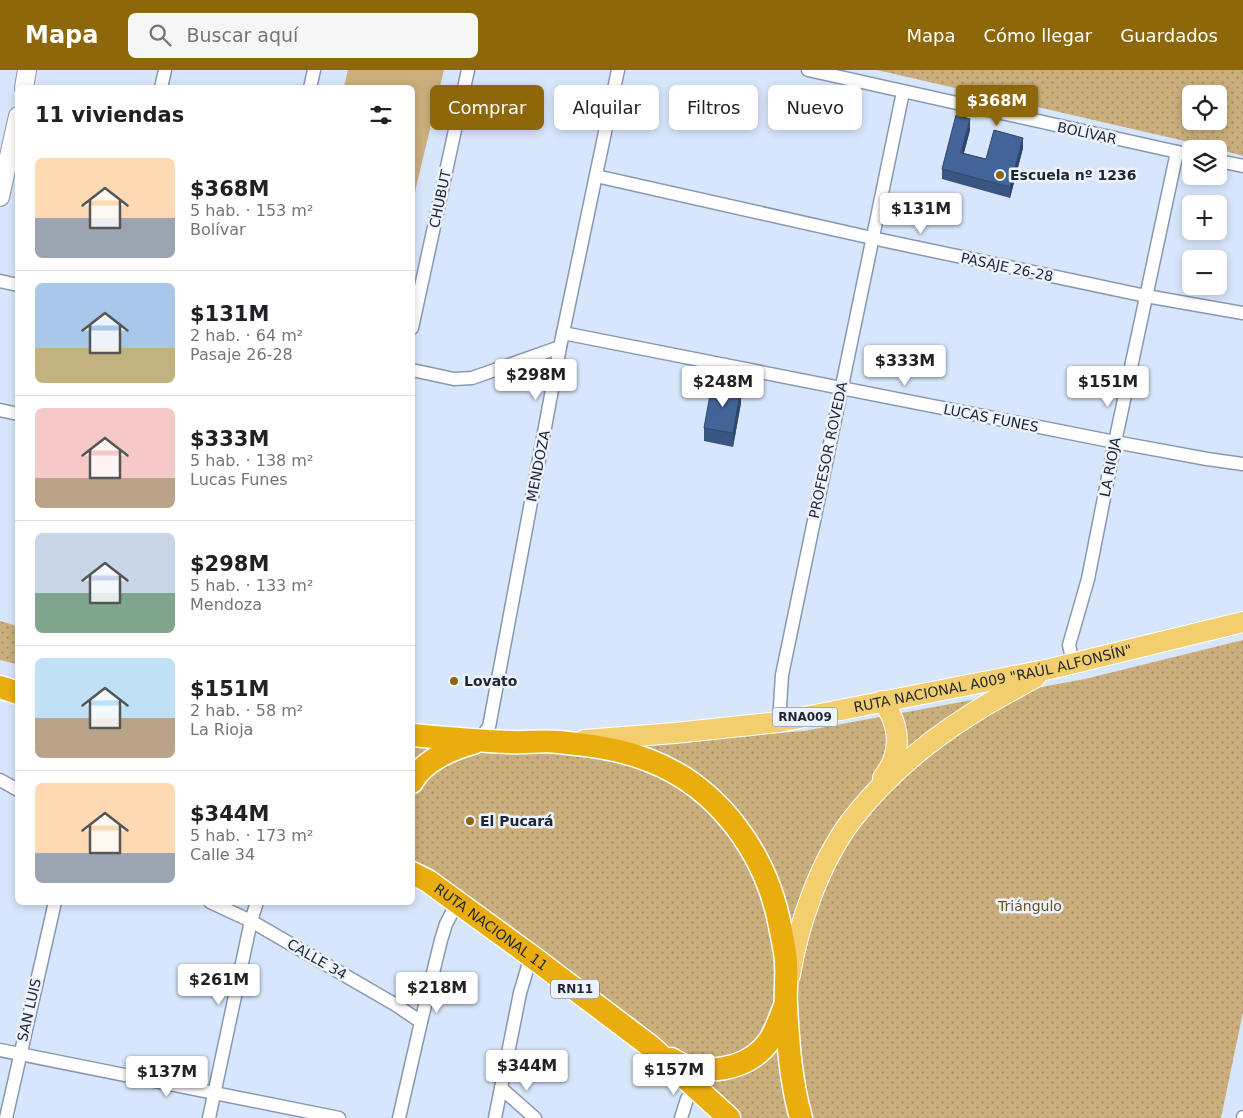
<!DOCTYPE html>
<html lang="es">
<head>
<meta charset="utf-8">
<style>
	body { margin:0; font-family:"DejaVu Sans",sans-serif; background:#f6f6f6; color:#202124; height:100vh; display:flex; flex-direction:column; font-size:19px; white-space:nowrap }
	* { box-sizing:border-box; margin:0 }
	p { font-size:16px; color:#757577 }
	.icon { flex:none; width:28px; height:28px; fill:none; stroke:currentColor; stroke-width:2; stroke-linecap:round; stroke-linejoin:round }
	.map { position:relative; flex:1; overflow:hidden }
	.panel { position:absolute; left:15px; top:15px; width:400px; height:820px; display:flex; flex-direction:column; background:#fff; border-radius:8px; box-shadow:0 2px 8px #0003 }
	.panel>* { flex:none }
	.banner { position:absolute; left:430px; top:15px; width:475px; height:45px; display:flex; gap:10px }
	.tools { position:absolute; left:1182px; top:15px; display:grid; gap:10px }
	.tools a { display:grid; place-items:center; width:45px; height:45px; border-radius:8px; background:#fff; box-shadow:0 2px 8px #0003; font-size:25px }
	.price { position:absolute; translate:-50% -42px; padding:0 11px; border-radius:5px; background:#fff; color:#222; font-size:16px; line-height:32px; filter:drop-shadow(0 1px 2px #0008) }
	.price::after { content:''; position:absolute; left:50%; top:30px; width:15px; height:11px; margin-left:-8px; background:inherit; clip-path:polygon(0 0,100% 0,50% 100%) }
	.price.selected { background:#8d670a; color:#fff }
	ul { padding:0; list-style:none }
	li { display:flex; align-items:center; gap:15px; height:125px; padding:0 20px }
	li+li { border-top:1px solid #e0e0e0 }
	li span { display:grid; place-items:center; flex:none; width:140px; height:100px; border-radius:8px; color:#555 }
	li>.icon { margin-inline-start:auto }
	span .icon { width:60px; height:60px; fill:#fffc; stroke-width:1 }
	li b { font-size:21px }
	h2 { display:flex; justify-content:space-between; align-items:center; height:60px; padding:0 20px; font-size:21px }
	.chip { padding:0 18px; border-radius:8px; background:#fff; box-shadow:0 2px 8px #0003; font-size:18px; line-height:45px }
	.chip.selected { background:#8d670a; color:#fff }
	header { display:flex; align-items:center; gap:30px; box-sizing:border-box; height:70px; padding:0 25px; background:#8d670a; color:#fff }
	header strong { font-size:24px }
	nav { display:flex; gap:28px; margin-inline-start:auto; font-size:18px }
	.search { width:350px; height:45px; background:#f6f6f6; display:flex; align-items:center; gap:12px; box-sizing:border-box; padding:0 18px; border-radius:8px; color:#757577; font-size:19px }
	.map>svg:first-child { display:block }
	.grass { fill:url(#grass-dots); fill-rule:evenodd }
	.pitch { fill:#caae7c }
	.lines { fill:none; stroke-linecap:round; stroke-linejoin:round }
	.street-casing { stroke:#8898b1; stroke-width:15 }
	.secondary-casing { stroke:#8898b1; stroke-width:20 }
	.primary-casing { stroke:#fff; stroke-width:22 }
	.highway-casing { stroke:#fff; stroke-width:25 }
	.street { stroke:#fff; stroke-width:12 }
	.secondary { stroke:#fff; stroke-width:18 }
	.primary { stroke:#f2ce6e; stroke-width:20 }
	.highway { stroke:#eaad0e; stroke-width:22 }
	.wall { fill:#395683 }
	.shaded-wall { fill:#2e466a }
	.building { fill:#426498; stroke:#2e466a }
	.poi-dot { fill:#8d670a; stroke:#ecf3fe; stroke-width:2 }
	.labels { text-anchor:middle; dominant-baseline:central; stroke-width:5; stroke-linejoin:round; paint-order:stroke }
	.shield { fill:#ecf3fe; stroke:#5c636c; stroke-width:1 }
	.shield-label { font-size:12px; font-weight:bold; fill:#1e252e }
	.street-label { font-size:14px; fill:#1e252e; stroke:#ecf3fe }
	.poi-label { font-size:14px; font-weight:bold; fill:#1e252e; stroke:#ecf3fe; text-anchor:start }
	.park-label { font-size:14px; fill:#6a5220; stroke:#ecf3fe }
</style>
</head>
<body>
<header>
<strong>Mapa</strong>
<div class="search"><svg class="icon" aria-label="search" viewBox="0 0 24 24"><circle cx="10" cy="10" r="6"/><path d="M15 15l6 6"/></svg>Buscar aquí</div>
<nav><a>Mapa</a><a>Cómo llegar</a><a>Guardados</a></nav>
</header>
<div class="map">
<svg width="1243" height="1048" viewBox="0 0 1243 1048">
	<defs>
		<pattern id="grass-dots" width="8" height="8" patternUnits="userSpaceOnUse" patternTransform="scale(1.25)"><rect width="8" height="8" fill="#caae7c"/><path d="M2 2h.1M6 6h.1" fill="none" stroke="#a38d66" stroke-width="1.8" stroke-linecap="round"/></pattern>
	</defs>
	<rect width="100%" height="100%" fill="#d8e6fc"/>
	<g class="grass">
		<path d="M877 0H1243V86L1219 79ZM1191 24H1219V51H1191Z"/>
		<path d="M0 551 17 556V594L0 590Z"/>
		<path d="M1243 570V942L1221 1048H729L413 803 412 672 549 680 804 661 1085 609Z"/>
	</g>
	<path class="pitch" d="M348 0H444L414 126 412 125V18L344 17Z"/>
	<g class="lines">
		<defs>
			<g id="street">
				<path d="M808 0 1191 85"/>
				<path d="M161 18 165 0"/>
				<path d="M310 18 314 0"/>
				<path d="M1219 91 1243 96"/>
				<path d="M596 106 872 168 1146 226 1243 243"/>
				<path d="M0 211 18 215"/>
				<path d="M412 258 468 0"/>
				<path d="M563 263 1115 372 1207 389 1243 394"/>
				<path d="M412 300 454 309 472 308 560 277"/>
				<path d="M0 340 18 344"/>
				<path d="M1073 593 1069 575 1088 509 1115 372 1177 82"/>
				<path d="M779 652 782 605 903 22"/>
				<path d="M478 671 489 657 560 277 618 0"/>
				<path d="M0 710 18 720"/>
				<path d="M210 832 251 851 396 935 421 952"/>
				<path d="M0 980 339 1048"/>
				<path d="M501 1018 535 1048"/>
				<path d="M6 1048 55 832"/>
				<path d="M209 1048 251 851 257 832"/>
				<path d="M399 1048 421 952 441 870 446 854 457 833"/>
				<path d="M495 1048 520 923 531 886"/>
				<path d="M681 1048 687 1029 697 1018"/>
				<path d="M1243 1048V1047"/>
			</g>
			<g id="secondary">
				<path d="M24 18 27 0"/>
				<path d="M0 127 18 46"/>
			</g>
			<g id="primary">
				<path d="M882 631C896 648 901 670 893 691 891 697 886 703 883 708"/>
				<path id="s1" d="M584 670 675 663 779 652 1050 599 1243 552"/>
				<path d="M790 905C798 855 820 792 851 751 884 708 928 671 973 643 993 630 1015 619 1036 607"/>
			</g>
			<g id="highway">
				<path d="M0 617 18 623"/>
				<path d="M412 665C445 668 478 671 510 672 527 673 543 670 559 672 589 675 620 679 648 690 720 717 768 786 781 861 783 872 786 883 786 894 787 908 785 922 786 936 788 973 791 1013 801 1048"/>
				<path d="M412 712C423 691 451 679 473 673"/>
				<path id="s2" d="M412 803 428 811 531 886 650 976 729 1048"/>
				<path d="M671 989C677 992 683 996 689 997 718 1004 752 996 770 970 776 960 780 949 784 938"/>
			</g>
		</defs>
		<use href="#street" class="street-casing"/>
		<use href="#secondary" class="secondary-casing"/>
		<use href="#primary" class="primary-casing"/>
		<use href="#highway" class="highway-casing"/>
		<use href="#street" class="street"/>
		<use href="#secondary" class="secondary"/>
		<use href="#primary" class="primary"/>
		<use href="#highway" class="highway"/>
	</g>
	<g class="wall">
		<path d="M970 60 964 83 986 89 1023 78 1010 128 942 109V99Z"/>
		<path d="M741 333 733 377 704 371V358Z"/>
	</g>
	<g class="shaded-wall">
		<path d="M970 49V60L961 93V83Z"/>
		<path d="M1023 68V78L1010 128V117Z"/>
		<path d="M741 319V333L733 377V363Z"/>
	</g>
	<g class="building">
		<path d="M956 45 970 49 961 83 986 89 994 60 1023 68 1010 117 942 99Z"/>
		<path d="M712 314 741 319 733 363 704 358Z"/>
	</g>
	<g class="poi-dot">
		<circle cx="1000" cy="105" r="5"/>
		<circle cx="454" cy="611" r="5"/>
		<circle cx="470" cy="751" r="5"/>
	</g>
	<g class="labels">
		<g class="shield">
			<rect x="772.5" y="637.5" width="65" height="19" rx="4"/>
			<rect x="551" y="909.5" width="48" height="19" rx="4"/>
		</g>
		<g class="shield-label">
			<text x="805" y="647">RNA009</text>
			<text x="575" y="919">RN11</text>
		</g>
		<g class="street-label">
			<text transform="translate(1087 63) rotate(12)">BOLÍVAR</text>
			<text transform="translate(440 129) rotate(-78)">CHUBUT</text>
			<text transform="translate(1007 197) rotate(12)">PASAJE 26-28</text>
			<text transform="translate(991 348) rotate(11)">LUCAS FUNES</text>
			<text transform="translate(828 380) rotate(-78)">PROFESOR ROVEDA</text>
			<text transform="translate(538 396) rotate(-79)">MENDOZA</text>
			<text transform="translate(1110 397) rotate(-79)">LA RIOJA</text>
			<text stroke="none"><textPath href="#s1" startOffset="414">RUTA NACIONAL A009 "RAÚL ALFONSÍN"</textPath></text>
			<text stroke="none"><textPath href="#s2" startOffset="96">RUTA NACIONAL 11</textPath></text>
			<text transform="translate(317 889) rotate(30)">CALLE 34</text>
			<text transform="translate(29 940) rotate(-77)">SAN LUIS</text>
		</g>
		<g class="poi-label">
			<text x="1010" y="105">Escuela nº 1236</text>
			<text x="464" y="611">Lovato</text>
			<text x="480" y="751">El Pucará</text>
		</g>
		<g class="park-label">
			<text x="1030" y="836">Triángulo</text>
		</g>
	</g>
</svg>
<div class="tools">
<a><svg class="icon" aria-label="locate" viewBox="0 0 24 24"><circle cx="12" cy="12" r="6"/><path d="M12 2v4M12 18v4M2 12h4M18 12h4"/></svg></a>
<a><svg class="icon" aria-label="layers" viewBox="0 0 24 24"><path d="M12 4l9 5-9 5-9-5zM3 14l9 5 9-5"/></svg></a>
<a>+</a>
<a>−</a>
</div>
<b class="price selected" style="left:997px;top:57px">$368M</b>
<b class="price" style="left:921px;top:165px">$131M</b>
<b class="price" style="left:905px;top:317px">$333M</b>
<b class="price" style="left:536px;top:331px">$298M</b>
<b class="price" style="left:723px;top:338px">$248M</b>
<b class="price" style="left:1108px;top:338px">$151M</b>
<b class="price" style="left:219px;top:936px">$261M</b>
<b class="price" style="left:437px;top:944px">$218M</b>
<b class="price" style="left:527px;top:1022px">$344M</b>
<b class="price" style="left:674px;top:1026px">$157M</b>
<b class="price" style="left:167px;top:1028px">$137M</b>
<div class="banner">
<a class="chip selected">Comprar</a>
<a class="chip">Alquilar</a>
<a class="chip">Filtros</a>
<a class="chip">Nuevo</a>
</div>
<section class="panel">
<h2>11 viviendas<svg class="icon" aria-label="filters" viewBox="0 0 24 24"><path d="M4 7h16M4 17h16"/><circle cx="9" cy="7" r="2"/><circle cx="15" cy="17" r="2"/></svg></h2>
<ul>
<li><span style="background:linear-gradient(#ffd9b3 60%,#9aa5b1 0)"><svg class="icon" aria-label="home" viewBox="0 0 24 24"><path d="M3 11l9-7 9 7M6 9v11h12V9"/></svg></span><div><b>$368M</b><p>5 hab. · 153 m²</p><p>Bolívar</p></div></li>
<li><span style="background:linear-gradient(#a9c7e8 65%,#c2b280 0)"><svg class="icon" aria-label="home" viewBox="0 0 24 24"><path d="M3 11l9-7 9 7M6 9v11h12V9"/></svg></span><div><b>$131M</b><p>2 hab. · 64 m²</p><p>Pasaje 26-28</p></div></li>
<li><span style="background:linear-gradient(#f6c9c9 70%,#b9a48a 0)"><svg class="icon" aria-label="home" viewBox="0 0 24 24"><path d="M3 11l9-7 9 7M6 9v11h12V9"/></svg></span><div><b>$333M</b><p>5 hab. · 138 m²</p><p>Lucas Funes</p></div></li>
<li><span style="background:linear-gradient(#c9d6e8 60%,#7fa58c 0)"><svg class="icon" aria-label="home" viewBox="0 0 24 24"><path d="M3 11l9-7 9 7M6 9v11h12V9"/></svg></span><div><b>$298M</b><p>5 hab. · 133 m²</p><p>Mendoza</p></div></li>
<li><span style="background:linear-gradient(#bfe0f5 60%,#b9a48a 0)"><svg class="icon" aria-label="home" viewBox="0 0 24 24"><path d="M3 11l9-7 9 7M6 9v11h12V9"/></svg></span><div><b>$151M</b><p>2 hab. · 58 m²</p><p>La Rioja</p></div></li>
<li><span style="background:linear-gradient(#ffd9b3 70%,#9aa5b1 0)"><svg class="icon" aria-label="home" viewBox="0 0 24 24"><path d="M3 11l9-7 9 7M6 9v11h12V9"/></svg></span><div><b>$344M</b><p>5 hab. · 173 m²</p><p>Calle 34</p></div></li>
</ul>
</section>
</div>
</body>
</html>
